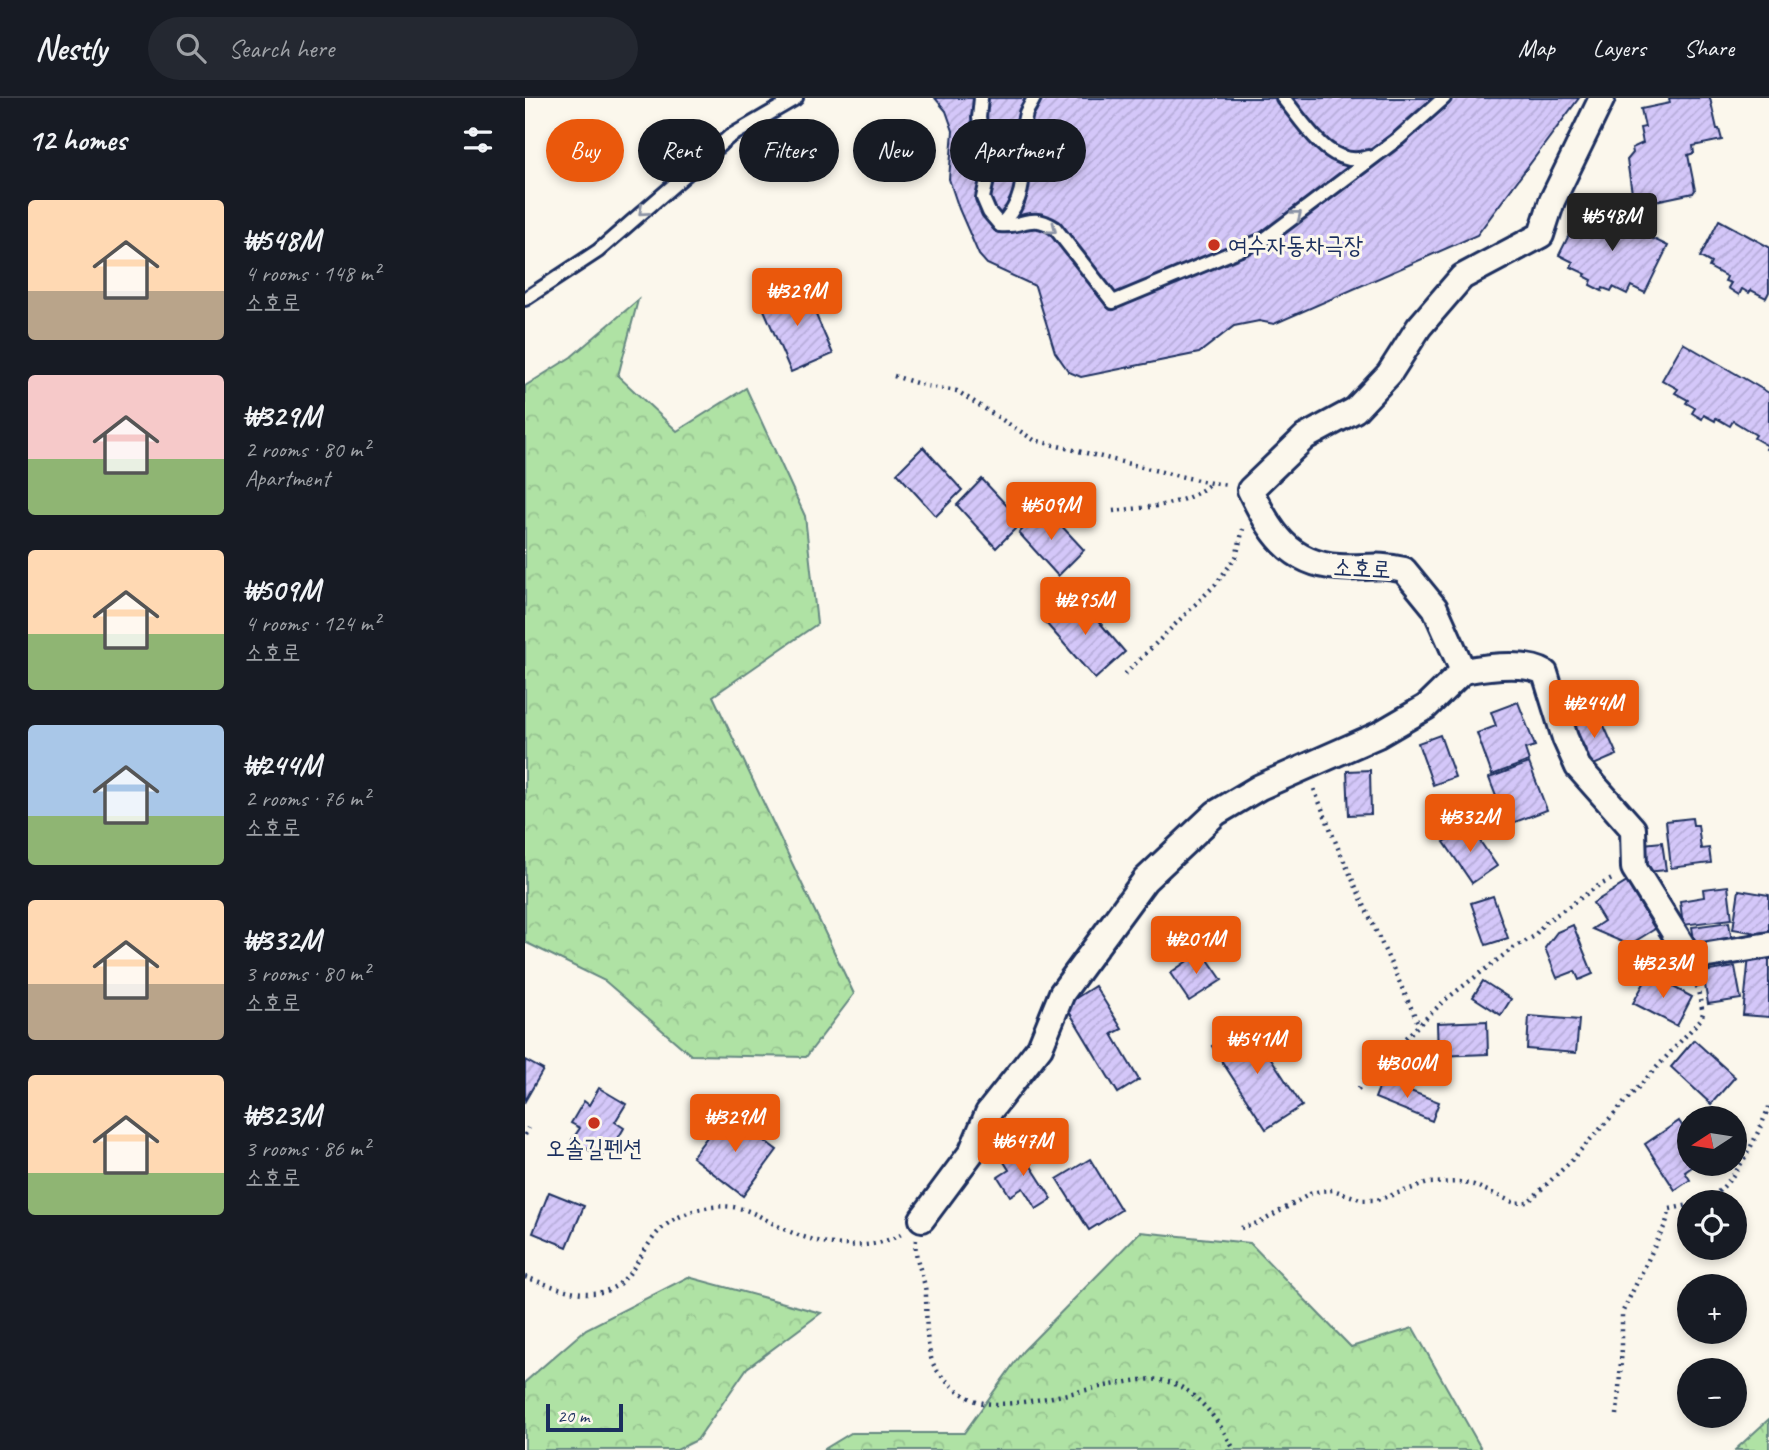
<!DOCTYPE html>
<html lang="en">
<head>
<meta charset="utf-8">
<style>
	body { margin:0; font-family:Caveat,"Poor Story",sans-serif; background:#242831; color:#f1f3f6; height:100vh; display:flex; flex-direction:column; font-size:26px; white-space:nowrap }
	* { box-sizing:border-box; margin:0 }
	p { font-size:23px; color:#9ea1a6 }
	.icon { flex:none; width:38px; height:38px; fill:none; stroke:currentColor; stroke-width:2; stroke-linecap:round; stroke-linejoin:round }
	.map { position:relative; flex:1; overflow:hidden }
	.details { display:flex; flex-direction:column; background:#171b24; width:525px }
	.details>* { flex:none }
	.hud { position:absolute; left:21px; top:21px; width:665px; height:63px; display:flex; gap:14px }
	.needle { width:46px; rotate:258deg }
	.tools { position:absolute; left:1152px; top:1008px; display:grid; gap:14px }
	.tools a { display:grid; place-items:center; width:70px; height:70px; border-radius:50%; background:#171b24; box-shadow:0 4px 10px #0003; font-size:35px }
	.scale { position:absolute; left:21px; bottom:18px; width:77px; box-sizing:border-box; padding-left:7px; border:4px solid #1b2f5e; border-top:0; font-size:19px; line-height:24px; white-space:nowrap; color:#1b2f5e; -webkit-text-stroke:5px #fbf7ec; paint-order:stroke }
	.price { position:absolute; translate:-50% -60px; padding:0 16px; border-radius:7px; background:#ea580c; color:#fff; font-size:23px; line-height:46px; filter:drop-shadow(0 2px 4px #0008) }
	.price::after { content:''; position:absolute; left:50%; top:42px; width:21px; height:16px; margin-left:-10px; background:inherit; clip-path:polygon(0 0,100% 0,50% 100%) }
	.price.active { background:#222; color:#fff }
	ul { padding:0; list-style:none }
	li { display:flex; align-items:center; gap:21px; height:175px; padding:0 28px }
	li span { display:grid; place-items:center; flex:none; width:196px; height:140px; border-radius:7px; color:#555 }
	li>.icon { margin-inline-start:auto }
	span .icon { width:84px; height:84px; fill:#fffc; stroke-width:1 }
	li b { font-size:30px }
	h2 { display:flex; justify-content:space-between; align-items:center; height:84px; padding:0 28px; font-size:30px }
	.tag { padding:0 24px; border-radius:32px; background:#171b24; box-shadow:0 4px 10px #0003; font-size:24px; line-height:63px }
	.tag.active { background:#ea580c; color:#fff }
	header { display:flex; align-items:center; gap:42px; box-sizing:border-box; height:98px; padding:0 35px; background:#171b24; border-bottom:2px solid #363941 }
	header strong { font-size:33px }
	nav { display:flex; gap:38px; margin-inline-start:auto; font-size:24px }
	.search { width:490px; height:63px; background:#242831; display:flex; align-items:center; gap:18px; box-sizing:border-box; padding:0 24px; border-radius:38px; color:#9ea1a6; font-size:26px }
	main { display:flex; flex:1; min-height:0 }
	.map>svg:first-child { display:block }
	.forest { fill:url(#forest-crowns); stroke:#658881; stroke-width:2 }
	.building { fill:url(#building-hatch); stroke:#1b2f5e; stroke-width:2 }
	.lines { fill:none; stroke-linecap:round; stroke-linejoin:round }
	.lane-casing { stroke:#1b2f5e; stroke-width:18 }
	.street-casing { stroke:#1b2f5e; stroke-width:30 }
	.path { stroke:#1b2f5e; stroke-width:4.5; stroke-dasharray:2 5; stroke-linecap:butt }
	.lane { stroke:#fbf7ec; stroke-width:12 }
	.street { stroke:#fbf7ec; stroke-width:24 }
	.oneway { stroke:#8b93a5 }
	.poi-dot { fill:#c8321e; stroke:#fbf7ec; stroke-width:2.5 }
	.labels { text-anchor:middle; dominant-baseline:central; stroke-width:6; stroke-linejoin:round; paint-order:stroke }
	.poi-label { font-size:24px; fill:#1b2f5e; stroke:#fbf7ec; text-anchor:start }
	.street-label { font-size:24px; fill:#1b2f5e; stroke:#fbf7ec }
</style>
</head>
<body>
<header>
<strong>Nestly</strong>
<div class="search"><svg class="icon" aria-label="search" viewBox="0 0 24 24"><circle cx="10" cy="10" r="6"/><path d="M15 15l6 6"/></svg>Search here</div>
<nav><a>Map</a><a>Layers</a><a>Share</a></nav>
</header>
<main>
<section class="details">
<h2>12 homes<svg class="icon" aria-label="filters" viewBox="0 0 24 24"><path d="M4 7h16M4 17h16"/><circle cx="9" cy="7" r="2"/><circle cx="15" cy="17" r="2"/></svg></h2>
<ul>
<li><span style="background:linear-gradient(#ffd9b3 65%,#b9a48a 0)"><svg class="icon" aria-label="home" viewBox="0 0 24 24"><path d="M3 11l9-7 9 7M6 9v11h12V9"/></svg></span><div><b>₩548M</b><p>4 rooms · 148 m²</p><p>소호로</p></div></li>
<li><span style="background:linear-gradient(#f6c9c9 60%,#8fb573 0)"><svg class="icon" aria-label="home" viewBox="0 0 24 24"><path d="M3 11l9-7 9 7M6 9v11h12V9"/></svg></span><div><b>₩329M</b><p>2 rooms · 80 m²</p><p>Apartment</p></div></li>
<li><span style="background:linear-gradient(#ffd9b3 60%,#8fb573 0)"><svg class="icon" aria-label="home" viewBox="0 0 24 24"><path d="M3 11l9-7 9 7M6 9v11h12V9"/></svg></span><div><b>₩509M</b><p>4 rooms · 124 m²</p><p>소호로</p></div></li>
<li><span style="background:linear-gradient(#a9c7e8 65%,#8fb573 0)"><svg class="icon" aria-label="home" viewBox="0 0 24 24"><path d="M3 11l9-7 9 7M6 9v11h12V9"/></svg></span><div><b>₩244M</b><p>2 rooms · 76 m²</p><p>소호로</p></div></li>
<li><span style="background:linear-gradient(#ffd9b3 60%,#b9a48a 0)"><svg class="icon" aria-label="home" viewBox="0 0 24 24"><path d="M3 11l9-7 9 7M6 9v11h12V9"/></svg></span><div><b>₩332M</b><p>3 rooms · 80 m²</p><p>소호로</p></div></li>
<li><span style="background:linear-gradient(#ffd9b3 70%,#8fb573 0)"><svg class="icon" aria-label="home" viewBox="0 0 24 24"><path d="M3 11l9-7 9 7M6 9v11h12V9"/></svg></span><div><b>₩323M</b><p>3 rooms · 86 m²</p><p>소호로</p></div></li>
</ul>
</section>
<div class="map">
<svg width="1244" height="1352" viewBox="0 0 1244 1352">
	<defs>
		<pattern id="forest-crowns" width="20" height="18" patternUnits="userSpaceOnUse" patternTransform="scale(1.75)"><rect width="20" height="18" fill="#afe2a4"/><path d="M2 6a3 3 0 1 1 6 0M12 15a3 3 0 1 1 6 0" fill="none" stroke="#96c290"/></pattern>
		<pattern id="building-hatch" width="6" height="6" patternUnits="userSpaceOnUse" patternTransform="scale(1.75)"><rect width="6" height="6" fill="#d4c7f9"/><path d="M-1 1l2-2M0 6l6-6M5 7l2-2" fill="none" stroke="#b5abd8"/></pattern>
	</defs>
	<rect width="100%" height="100%" fill="#fbf7ec"/>
	<filter id="ink" filterUnits="userSpaceOnUse"><feTurbulence type="fractalNoise" baseFrequency=".0143" numOctaves="2"/><feDisplacementMap in="SourceGraphic" scale="14" xChannelSelector="R" yChannelSelector="G"/><feConvolveMatrix kernelMatrix="1 2 1 2 8 2 1 2 1" color-interpolation-filters="sRGB"/></filter>
	<g filter="url(#ink)">
		<g class="forest">
			<path d="M113 202 93 278 152 333 221 290 280 418 292 526 188 598 329 896 281 959 166 957 80 883 0 844V288L46 259Z"/>
			<path d="M615 1134 725 1145 826 1249 888 1230 957 1352H298L326 1335H439L498 1253Z"/>
			<path d="M163 1179 296 1215 222 1270 172 1342 152 1352H0V1284L61 1231Z"/>
			<path d="M1244 1321V1352H1210Z"/>
		</g>
		<g class="building">
			<path d="M410 0H1054L952 137 749 226 734 223 709 228 674 255 556 279 544 274 530 254 510 188 462 166 454 157 434 111 424 81 428 33 421 13Z"/>
			<path d="M1144 0H1185L1192 31H1194L1197 42 1168 48 1169 55 1163 57 1170 92 1168 95 1116 106 1113 94 1107 95 1102 62 1108 55 1107 50 1118 45 1115 30 1120 29 1116 11 1145 5Z"/>
			<path d="M1059 107 1143 148 1120 195 1106 188 1102 196 1088 189 1086 193 1078 190 1077 193 1065 187 1067 182 1059 178 1061 176 1046 169 1048 164 1034 157Z"/>
			<path d="M1194 122 1244 149V194L1241 200 1226 192 1224 195 1217 191 1214 197 1203 190 1206 185 1200 183 1202 179 1184 169 1186 165 1175 159Z"/>
			<path d="M278 187 308 256 266 274 236 205Z"/>
			<path d="M1158 245 1244 295V353L1241 351 1243 348 1229 340 1231 337 1208 323 1205 328 1191 320 1190 323 1179 317 1177 321 1167 315 1170 310 1161 305 1163 302 1150 295 1153 291 1137 282Z"/>
			<path d="M398 349 437 392 411 418 372 375Z"/>
			<path d="M457 381 497 424 471 450 432 407Z"/>
			<path d="M519 409 559 452 533 478 494 435Z"/>
			<path d="M551 497 600 554 570 581 520 524Z"/>
			<path d="M993 604 1010 648 1000 651 1004 663 967 677 952 635 971 628 966 614Z"/>
			<path d="M1073 614 1092 657 1064 669 1046 626Z"/>
			<path d="M915 637 930 679 908 687 893 645Z"/>
			<path d="M1004 665 1022 712 982 727 964 680Z"/>
			<path d="M845 672 846 716 824 717 822 673Z"/>
			<path d="M1167 720 1168 727H1173L1176 751 1184 750 1186 765 1146 770 1141 723Z"/>
			<path d="M944 727 972 768 947 785 919 744Z"/>
			<path d="M1137 744 1141 772 1121 774 1118 746Z"/>
			<path d="M1102 784 1130 831 1104 847 1067 831 1079 823 1068 805Z"/>
			<path d="M1203 788 1207 821 1158 827 1155 803 1179 799 1178 791Z"/>
			<path d="M1214 792 1244 797V837L1208 831Z"/>
			<path d="M968 798 983 840 961 847 946 805Z"/>
			<path d="M1204 824 1207 844 1170 849 1167 829Z"/>
			<path d="M1048 827 1068 876 1054 882 1050 873 1032 880 1020 850 1032 834Z"/>
			<path d="M677 853 697 882 664 903 645 875Z"/>
			<path d="M1224 858 1244 860V919L1218 917Z"/>
			<path d="M1210 869 1216 901 1183 906 1178 874Z"/>
			<path d="M1124 876 1167 899 1152 928 1108 905Z"/>
			<path d="M958 883 986 901 976 917 948 899Z"/>
			<path d="M570 888 597 931 587 936 614 982 593 995 540 907Z"/>
			<path d="M1004 918 1054 922 1051 955 1002 951Z"/>
			<path d="M962 923 963 956 913 958 912 925Z"/>
			<path d="M723 925 777 1008 741 1031 687 948Z"/>
			<path d="M1169 942 1210 979 1186 1006 1146 969Z"/>
			<path d="M0 962 18 972 0 1003Z"/>
			<path d="M857 982 914 1004 907 1023 850 1000Z"/>
			<path d="M74 990 101 1006 90 1024 99 1030 90 1046 85 1042 76 1059 47 1042 55 1030 46 1025 59 1003 64 1007Z"/>
			<path d="M201 1014 252 1052 218 1098 167 1059Z"/>
			<path d="M1154 1023 1164 1038 1160 1043 1164 1049V1066H1171L1160 1074 1165 1082 1150 1092 1120 1046Z"/>
			<path d="M493 1048 527 1101 511 1111 498 1090 485 1098 473 1079 484 1072 476 1059Z"/>
			<path d="M565 1061 596 1112 564 1132 532 1081Z"/>
			<path d="M24 1094 59 1108 42 1149 8 1135Z"/>
		</g>
		<g class="lines">
			<defs>
				<g id="lane">
					<path d="M456 0 454 20 464 73 458 100 464 114 475 127C499 130 504 114 530 130L588 204 740 141 874 40 919 0"/>
					<path d="M758 0C780 25 804 72 843 59"/>
					<path d="M475 127C513 92 489 55 501 15 503 10 507 5 509 0"/>
					<path d="M0 201 73 153 204 39 271 0"/>
				</g>
				<g id="street">
					<path d="M1077 0 1027 103 1016 137 937 179 894 229 864 276 830 312 780 339 725 392C745 432 763 466 814 469 839 471 851 465 879 472L910 510 938 573C960 569 1001 563 1020 575L1040 640 1053 669 1108 731 1109 770 1165 860 1244 847"/>
					<path d="M397 1121 446 1055 463 1015 515 949 537 895 620 782 691 715 735 689 853 637 901 609 938 573"/>
				</g>
			</defs>
			<use href="#lane" class="lane-casing"/>
			<use href="#street" class="street-casing"/>
			<g class="path">
				<path d="M369 278 401 288 432 293 509 342 645 376 686 385 704 387"/>
				<path d="M588 413C622 409 658 409 685 386"/>
				<path d="M600 576 690 487 711 459 718 431"/>
				<path d="M789 691 813 750 894 927"/>
				<path d="M833 991 850 976 874 946 920 902 988 850 1008 839 1021 824 1073 788 1089 780"/>
				<path d="M0 1037 3 1030"/>
				<path d="M1175 1104C1207 1095 1232 1038 1244 1009"/>
				<path d="M716 1130 736 1124 785 1096 795 1093 808 1092 838 1102H852L903 1085 934 1084 949 1087 990 1105 1003 1104 1042 1067 1176 921 1178 915 1171 884"/>
				<path d="M391 1142C388 1162 401 1179 401 1199 402 1221 400 1241 407 1263 410 1271 416 1278 423 1284 432 1293 446 1303 459 1305 491 1310 552 1293 586 1287 604 1284 626 1278 644 1284 672 1292 697 1327 709 1352"/>
				<path d="M0 1179C21 1186 45 1196 67 1195 105 1194 112 1157 134 1133 147 1120 168 1111 187 1109 220 1105 233 1119 261 1132 296 1148 346 1156 379 1134"/>
				<path d="M1092 1317 1097 1250V1215L1141 1125 1145 1111 1164 1107"/>
			</g>
			<use href="#lane" class="lane"/>
			<use href="#street" class="street"/>
		</g>
		<defs><path id="oneway-chevron" d="M-2-3.5L2.5 0L-2 3.5" fill="none" stroke-width="1.6" stroke-linecap="round" stroke-linejoin="round" transform="scale(1.75)"/></defs>
		<g class="oneway">
			<use href="#oneway-chevron" transform="translate(118 113) rotate(139)"/>
			<use href="#oneway-chevron" transform="translate(772 117) rotate(-38)"/>
			<use href="#oneway-chevron" transform="translate(527 131) rotate(37)"/>
		</g>
	</g>
	<g class="poi-dot">
		<circle cx="689" cy="147" r="7"/>
		<circle cx="69" cy="1025" r="7"/>
	</g>
	<g class="labels">
		<g class="poi-label">
			<text x="703" y="147">여수자동차극장</text>
			<text x="69" y="1050" text-anchor="middle">오솔길펜션</text>
		</g>
		<g class="street-label">
			<text transform="translate(837 470) rotate(3)">소호로</text>
		</g>
	</g>
</svg>
<div class="tools">
<a><svg class="needle" viewBox="-14 -14 28 28"><path d="M0-13l5 13h-10z" fill="#e53935"/><path d="M0 13l5-13h-10z" fill="#9ea1a6"/></svg></a>
<a><svg class="icon" aria-label="locate" viewBox="0 0 24 24"><circle cx="12" cy="12" r="6"/><path d="M12 2v4M12 18v4M2 12h4M18 12h4"/></svg></a>
<a>+</a>
<a>−</a>
</div>
<div class="scale">20 m</div>
<b class="price active" style="left:1087px;top:155px">₩548M</b>
<b class="price" style="left:272px;top:230px">₩329M</b>
<b class="price" style="left:526px;top:444px">₩509M</b>
<b class="price" style="left:560px;top:539px">₩295M</b>
<b class="price" style="left:1069px;top:642px">₩244M</b>
<b class="price" style="left:945px;top:756px">₩332M</b>
<b class="price" style="left:671px;top:878px">₩201M</b>
<b class="price" style="left:1138px;top:902px">₩323M</b>
<b class="price" style="left:732px;top:978px">₩541M</b>
<b class="price" style="left:882px;top:1002px">₩300M</b>
<b class="price" style="left:210px;top:1056px">₩329M</b>
<b class="price" style="left:498px;top:1080px">₩647M</b>
<div class="hud">
<a class="tag active">Buy</a>
<a class="tag">Rent</a>
<a class="tag">Filters</a>
<a class="tag">New</a>
<a class="tag">Apartment</a>
</div>
</div>
</main>
</body>
</html>
